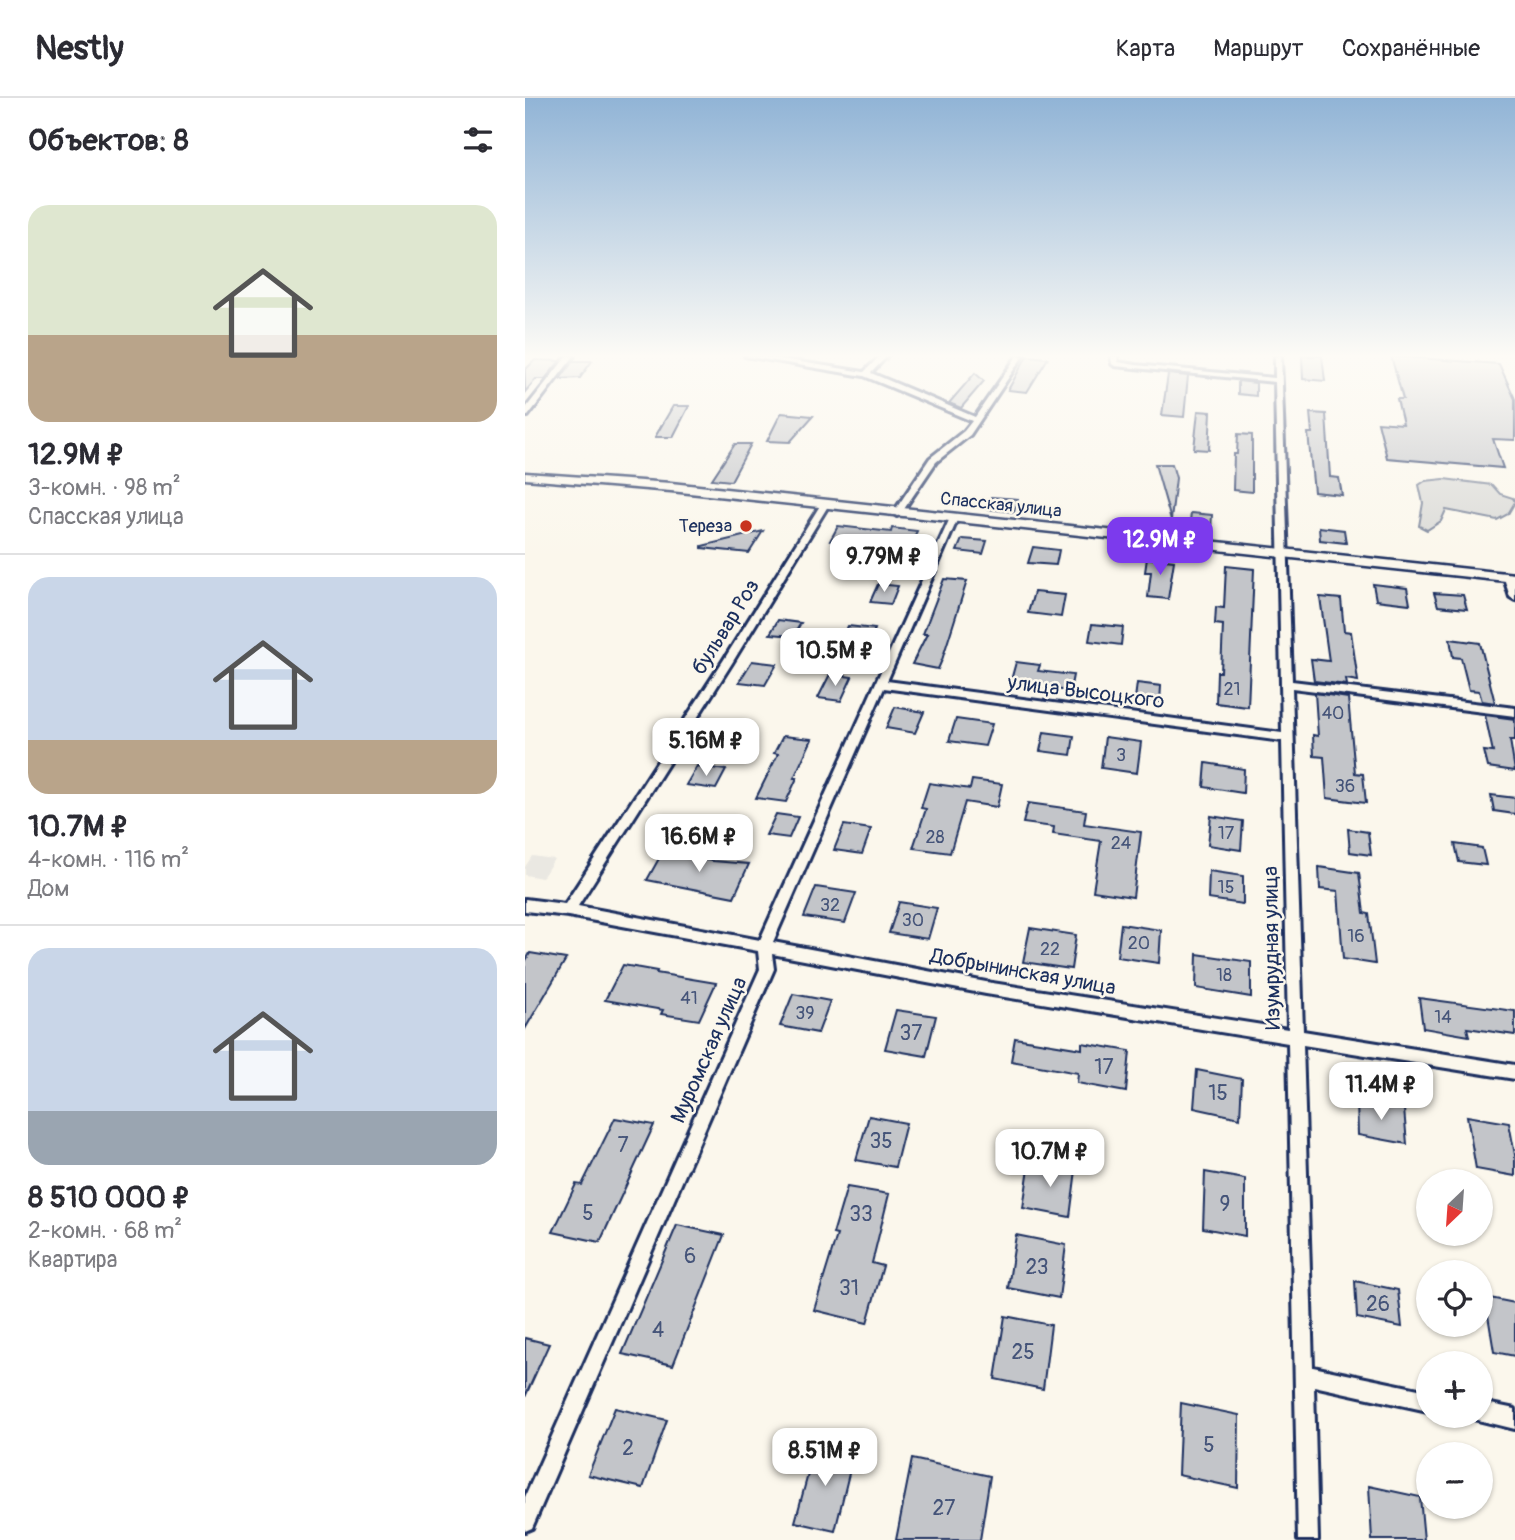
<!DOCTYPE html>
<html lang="ru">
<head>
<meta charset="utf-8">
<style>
	body { margin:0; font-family:Pangolin,sans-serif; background:#f7f7f7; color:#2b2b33; height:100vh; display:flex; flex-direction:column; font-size:26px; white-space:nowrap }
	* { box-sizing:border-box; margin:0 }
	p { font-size:23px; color:#7c7c81 }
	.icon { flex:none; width:38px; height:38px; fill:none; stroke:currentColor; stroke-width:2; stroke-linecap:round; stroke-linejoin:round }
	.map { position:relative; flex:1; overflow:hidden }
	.side { display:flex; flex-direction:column; background:#fff; width:525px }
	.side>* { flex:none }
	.needle { width:46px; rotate:205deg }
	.fabs { position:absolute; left:891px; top:1071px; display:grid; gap:14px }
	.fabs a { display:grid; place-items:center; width:77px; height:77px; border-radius:50%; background:#fff; box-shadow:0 2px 5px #0004; font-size:35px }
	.price { position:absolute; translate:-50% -60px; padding:0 16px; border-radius:14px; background:#fff; color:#222; font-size:23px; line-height:46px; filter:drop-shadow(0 2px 4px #0008) }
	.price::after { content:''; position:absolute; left:50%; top:42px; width:21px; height:16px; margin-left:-10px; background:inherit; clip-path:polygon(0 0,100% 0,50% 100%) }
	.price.on { background:#7c3aed; color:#fff }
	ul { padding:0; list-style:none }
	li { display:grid; align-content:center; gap:14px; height:371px; padding:0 28px }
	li+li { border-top:2px solid #e1e1e2 }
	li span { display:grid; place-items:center; height:217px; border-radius:21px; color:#555 }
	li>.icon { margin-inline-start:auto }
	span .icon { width:126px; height:126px; fill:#fffc; stroke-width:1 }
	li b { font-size:30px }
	h2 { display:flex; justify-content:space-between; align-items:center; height:84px; padding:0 28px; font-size:30px }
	header { display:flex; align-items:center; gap:42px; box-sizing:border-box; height:98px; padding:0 35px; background:#fff; border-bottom:2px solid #e1e1e2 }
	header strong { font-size:33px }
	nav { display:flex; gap:38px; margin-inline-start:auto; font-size:24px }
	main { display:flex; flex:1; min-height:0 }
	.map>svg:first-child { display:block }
	.built { fill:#eae8e2 }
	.green { fill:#dadad7; stroke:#7a849a; stroke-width:2 }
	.building { fill:#c3c5c9; stroke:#1b2f5e; stroke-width:2 }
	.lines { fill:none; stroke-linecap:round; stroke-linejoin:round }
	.street-casing { stroke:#1b2f5e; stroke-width:6 }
	.secondary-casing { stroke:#1b2f5e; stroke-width:5 }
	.street { fill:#fbf7ec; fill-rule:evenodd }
	.secondary { fill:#fbf7ec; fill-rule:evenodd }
	.poi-dot { fill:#c8321e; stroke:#fbf7ec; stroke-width:2.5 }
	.labels { text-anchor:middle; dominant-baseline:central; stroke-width:5; stroke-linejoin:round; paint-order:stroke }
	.far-street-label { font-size:18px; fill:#1b2f5e; stroke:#fbf7ec }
	.far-poi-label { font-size:18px; fill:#1b2f5e; stroke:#fbf7ec; text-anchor:end }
	.number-label { font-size:18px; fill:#455479 }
	.street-label { font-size:21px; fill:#1b2f5e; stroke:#fbf7ec }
	.near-number-label { font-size:21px; fill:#455479 }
</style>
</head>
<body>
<header>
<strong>Nestly</strong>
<nav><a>Карта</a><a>Маршрут</a><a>Сохранённые</a></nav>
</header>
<main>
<section class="side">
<h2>Объектов: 8<svg class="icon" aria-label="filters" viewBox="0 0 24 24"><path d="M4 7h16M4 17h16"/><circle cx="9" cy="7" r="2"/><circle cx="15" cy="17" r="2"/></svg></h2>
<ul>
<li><span style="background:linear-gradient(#dfe7d0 60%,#b9a48a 0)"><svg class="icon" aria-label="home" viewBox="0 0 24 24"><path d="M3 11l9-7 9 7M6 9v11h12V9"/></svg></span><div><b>12.9M ₽</b><p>3-комн. · 98 m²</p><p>Спасская улица</p></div></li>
<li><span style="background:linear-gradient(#c9d6e8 75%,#b9a48a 0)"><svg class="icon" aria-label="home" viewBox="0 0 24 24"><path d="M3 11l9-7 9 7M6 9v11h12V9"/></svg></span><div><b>10.7M ₽</b><p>4-комн. · 116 m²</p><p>Дом</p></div></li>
<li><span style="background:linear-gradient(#c9d6e8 75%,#9aa5b1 0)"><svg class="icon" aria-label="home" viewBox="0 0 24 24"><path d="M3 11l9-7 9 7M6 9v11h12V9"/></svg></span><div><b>8 510 000 ₽</b><p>2-комн. · 68 m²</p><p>Квартира</p></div></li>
</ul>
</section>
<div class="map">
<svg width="990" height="1442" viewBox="0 0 990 1442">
	<rect width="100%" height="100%" fill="#fbf7ec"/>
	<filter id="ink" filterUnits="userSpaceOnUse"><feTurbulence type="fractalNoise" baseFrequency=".0143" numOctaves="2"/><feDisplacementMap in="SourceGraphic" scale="14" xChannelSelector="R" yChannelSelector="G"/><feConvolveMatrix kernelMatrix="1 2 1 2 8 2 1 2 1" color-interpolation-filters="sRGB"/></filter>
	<g filter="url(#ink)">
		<path class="built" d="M7 758 29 761 17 780 0 777V769Z"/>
		<path class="green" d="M919 381 967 387 975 396 988 400 990 404 983 416 972 422 921 412 916 423 902 432 894 428 898 405 894 387 900 383Z"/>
		<g class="building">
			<path d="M502 258 523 260 502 294 483 292Z"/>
			<path d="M777 258H797L800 283 778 281Z"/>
			<path d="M866 258 974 266 990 301V342L968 341 978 370 862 360 853 324 878 326 872 301H878Z"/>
			<path d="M10 262 35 263 20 281H11L0 294V272Z"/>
			<path d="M48 263H67L55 280 35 281Z"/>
			<path d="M450 275 459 283 436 310 424 305Z"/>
			<path d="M643 276 663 278 659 319 637 317Z"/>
			<path d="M713 283 731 285V298L713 296Z"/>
			<path d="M148 308H164L148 339H130Z"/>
			<path d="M673 313 686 314 684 352 669 351Z"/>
			<path d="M256 315 288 318 265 344 242 343Z"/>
			<path d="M785 315 801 316 805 379 814 380 817 397 789 394 783 335H787Z"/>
			<path d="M713 336 727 337V394L708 392 709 356H712Z"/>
			<path d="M210 346H226L206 383 187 381Z"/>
			<path d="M630 366H647L651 380 646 422Z"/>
			<path d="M466 399 493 401 489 414 462 411Z"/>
			<path d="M666 415 687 417 686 433 664 431Z"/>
			<path d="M313 428 366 434 367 430 392 433 384 450 305 443Z"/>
			<path d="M794 429 819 432 821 445 795 442Z"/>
			<path d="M238 433 224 455 177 450V448Z"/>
			<path d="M437 441 462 443 458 456 432 453Z"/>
			<path d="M508 449 534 452 531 467 503 465Z"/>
			<path d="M622 460 649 463 643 501 623 499 626 474H620Z"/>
			<path d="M701 468 729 471 723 609 691 605 692 574H696L698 527 690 526 691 509 699 510Z"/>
			<path d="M419 481 442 483 417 562 413 571 387 566 402 536H398Z"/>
			<path d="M353 486 373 488 366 506 345 504Z"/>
			<path d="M848 486 882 490 885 506 851 502Z"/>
			<path d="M509 494 540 497 536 519 503 515Z"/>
			<path d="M909 495 938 497 942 511 913 508Z"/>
			<path d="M795 499 816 501 819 533 826 534 833 583 821 581 822 587 789 583 786 561 804 563Z"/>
			<path d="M253 522 276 525 268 538 245 536Z"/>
			<path d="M567 526 598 529 596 547 564 543Z"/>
			<path d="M323 528 350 531 342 549 314 546Z"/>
			<path d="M925 541 955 545 970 605 957 603 954 593 944 592 936 560 928 559Z"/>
			<path d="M227 563 252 566 240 587 214 584Z"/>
			<path d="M491 564 515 567 513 573 548 577 545 593 485 586Z"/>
			<path d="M305 576 327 579 316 603 293 600Z"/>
			<path d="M612 585 636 588 635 604 610 601Z"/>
			<path d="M790 595 823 600 830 675 838 676 841 705 802 700 799 659 789 658 788 637 793 638Z"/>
			<path d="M370 609 399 614 390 635 361 630Z"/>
			<path d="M960 617 990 621V642H985L990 673 963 669 959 653 968 654Z"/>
			<path d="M431 621 467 626 460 648 424 643Z"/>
			<path d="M198 627 229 631 220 648 188 644Z"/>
			<path d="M519 634 549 638 546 657 515 653Z"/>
			<path d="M258 638 287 641 269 680H272L261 704 231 700 253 656 249 655Z"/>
			<path d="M580 639 616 644 612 675 576 670Z"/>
			<path d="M681 665 719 671 718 695 679 689Z"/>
			<path d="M172 668 201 672 191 691 161 687Z"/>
			<path d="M447 682 477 686 472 709 440 704 425 755 388 750 401 711 396 710 404 685 445 691Z"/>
			<path d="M966 697 990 700V716L969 713Z"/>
			<path d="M503 705 561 713 559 726 616 734 608 799 568 793 576 743 528 736 529 729 498 725Z"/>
			<path d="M251 716 273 719 264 740 241 737Z"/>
			<path d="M686 718 718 723 716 752 683 747Z"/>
			<path d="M319 727 346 731 337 756 309 752Z"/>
			<path d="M823 731 843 734 846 757 825 754Z"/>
			<path d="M930 746 957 750 961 767 934 764Z"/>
			<path d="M137 755 188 763 224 766 209 799 122 782Z"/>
			<path d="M794 769 834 775 839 815 844 816 850 866 818 861 813 793 795 791Z"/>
			<path d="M684 773 718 778V806L683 801Z"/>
			<path d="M291 789 331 795 320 825 279 819Z"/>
			<path d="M374 804 412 810 403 841 364 835Z"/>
			<path d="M596 826 636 832 634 865 592 859Z"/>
			<path d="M505 830 551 837 546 871 498 864Z"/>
			<path d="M5 855 41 861 0 931V864Z"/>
			<path d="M672 856 726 864V899L671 890Z"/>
			<path d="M98 867 132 873 131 875 191 885 174 922 136 916 138 912 80 902Z"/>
			<path d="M268 896 305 903 293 935 255 928Z"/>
			<path d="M894 900 990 913V937L942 930 944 938 898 930Z"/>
			<path d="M371 912 411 918 401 958 360 951Z"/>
			<path d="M490 940 557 951V945L605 953 601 994 552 985 553 975 486 963Z"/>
			<path d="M672 972 717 981 715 1020 669 1010Z"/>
			<path d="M832 1001 879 1011 882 1046 833 1037Z"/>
			<path d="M344 1018 381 1025 370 1069 331 1062Z"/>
			<path d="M942 1018 984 1025 990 1057V1078L951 1071Z"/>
			<path d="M90 1020 129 1027 75 1144 28 1134 51 1086 57 1087Z"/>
			<path d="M505 1063 551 1072 545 1119 498 1110Z"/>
			<path d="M680 1074 720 1081V1138L678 1130Z"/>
			<path d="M322 1089 364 1096 347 1165 358 1168 342 1225 289 1212 312 1137 308 1136Z"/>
			<path d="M152 1127 199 1137 148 1267 97 1256Z"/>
			<path d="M491 1137 541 1147 534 1200 483 1190Z"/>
			<path d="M830 1183 873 1192 877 1229 832 1220Z"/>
			<path d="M960 1199 990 1205V1258L969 1254Z"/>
			<path d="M480 1218 526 1227 518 1291 470 1281Z"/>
			<path d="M0 1240 24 1246 0 1299Z"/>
			<path d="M656 1305 714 1317 713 1390 653 1377Z"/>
			<path d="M90 1310 142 1322 118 1390 63 1377Z"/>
			<path d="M291 1347 329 1355 310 1433 270 1424Z"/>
			<path d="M387 1361 465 1378 455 1442H371Z"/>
			<path d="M844 1388 895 1399 899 1442H847Z"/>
		</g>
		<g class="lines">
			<defs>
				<g id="street">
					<path d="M42 258H49L3 318H0V311Z"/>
					<path d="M220 258H237L339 274 355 258H362L346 275 450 319 492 258H498L445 337 411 364 375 417 372 418 368 415 405 360 439 333 447 323 339 278Z"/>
					<path d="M586 258H592L593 264 611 267 750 280V258H756L767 583 990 610V618L767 590 778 933 990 967V981L778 947 788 1269 903 1293V1313L789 1288 793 1442H773L763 945 461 896 247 856 249 871 7 1430 0 1433V1399L235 871 233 853 43 818 0 813V801L40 806 198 563 296 406 303 408 207 565 53 808 235 842 425 420 429 417 433 420 362 583 757 635 750 284 590 268 587 266ZM359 590 757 643 763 931 461 884 248 844Z"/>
					<path d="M984 477 987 478 990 484V502L985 499 979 480Z"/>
					<path d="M956 1304 990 1311V1331L949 1321 948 1318H956Z"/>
				</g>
				<path id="secondary" d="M0 375 146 385 990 476V484L146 393 0 381Z"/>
			</defs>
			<use href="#street" class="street-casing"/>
			<use href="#secondary" class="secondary-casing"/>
			<use href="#street" class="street"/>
			<use href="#secondary" class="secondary"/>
		</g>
	</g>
	<linearGradient id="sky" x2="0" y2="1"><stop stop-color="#91b4d6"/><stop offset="0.56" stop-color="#fdfbf6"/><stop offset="1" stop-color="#fdfbf6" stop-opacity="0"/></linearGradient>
	<rect width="990" height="460" fill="url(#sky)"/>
	<circle class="poi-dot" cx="221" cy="428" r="7"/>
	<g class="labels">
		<g class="far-street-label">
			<text transform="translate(476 407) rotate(6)">Спасская улица</text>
		</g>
		<g class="far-poi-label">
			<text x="207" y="428">Тереза</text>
		</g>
		<g class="number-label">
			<text x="707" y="591">21</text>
			<text x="808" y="615">40</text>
			<text x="596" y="657">3</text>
			<text x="820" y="688">36</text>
			<text x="701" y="735">17</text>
			<text x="410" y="739">28</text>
			<text x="596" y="745">24</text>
			<text x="701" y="789">15</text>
			<text x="305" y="807">32</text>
			<text x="388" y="822">30</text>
			<text x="831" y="838">16</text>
			<text x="614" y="845">20</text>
			<text x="525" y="851">22</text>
			<text x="699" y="877">18</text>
			<text x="164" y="900">41</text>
			<text x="280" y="915">39</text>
			<text x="918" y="919">14</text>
		</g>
		<g class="street-label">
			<text transform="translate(201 529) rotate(-58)">бульвар Роз</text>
			<text transform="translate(561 594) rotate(7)">улица Высоцкого</text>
			<text transform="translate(747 850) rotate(-91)">Изумрудная улица</text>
			<text transform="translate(498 874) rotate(10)">Добрынинская улица</text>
			<text transform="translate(184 952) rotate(-66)">Муромская улица</text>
		</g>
		<g class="near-number-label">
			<text x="386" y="935">37</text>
			<text x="579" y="969">17</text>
			<text x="693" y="995">15</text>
			<text x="356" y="1043">35</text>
			<text x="98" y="1047">7</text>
			<text x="700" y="1106">9</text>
			<text x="63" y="1115">5</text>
			<text x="336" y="1116">33</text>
			<text x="165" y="1158">6</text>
			<text x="512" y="1169">23</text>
			<text x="324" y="1190">31</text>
			<text x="853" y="1206">26</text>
			<text x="133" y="1232">4</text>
			<text x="498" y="1254">25</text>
			<text x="684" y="1347">5</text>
			<text x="103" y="1350">2</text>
			<text x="419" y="1410">27</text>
		</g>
	</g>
</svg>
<div class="fabs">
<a><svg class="needle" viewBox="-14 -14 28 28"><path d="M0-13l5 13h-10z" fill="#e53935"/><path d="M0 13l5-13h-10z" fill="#7c7c81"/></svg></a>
<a><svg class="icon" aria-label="locate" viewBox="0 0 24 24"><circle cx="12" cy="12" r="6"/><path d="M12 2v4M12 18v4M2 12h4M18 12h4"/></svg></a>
<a>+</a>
<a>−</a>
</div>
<b class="price on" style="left:635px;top:479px">12.9M ₽</b>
<b class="price" style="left:359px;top:496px">9.79M ₽</b>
<b class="price" style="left:310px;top:590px">10.5M ₽</b>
<b class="price" style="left:181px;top:680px">5.16M ₽</b>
<b class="price" style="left:174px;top:776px">16.6M ₽</b>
<b class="price" style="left:856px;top:1024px">11.4M ₽</b>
<b class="price" style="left:525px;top:1091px">10.7M ₽</b>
<b class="price" style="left:300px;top:1390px">8.51M ₽</b>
</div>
</main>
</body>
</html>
